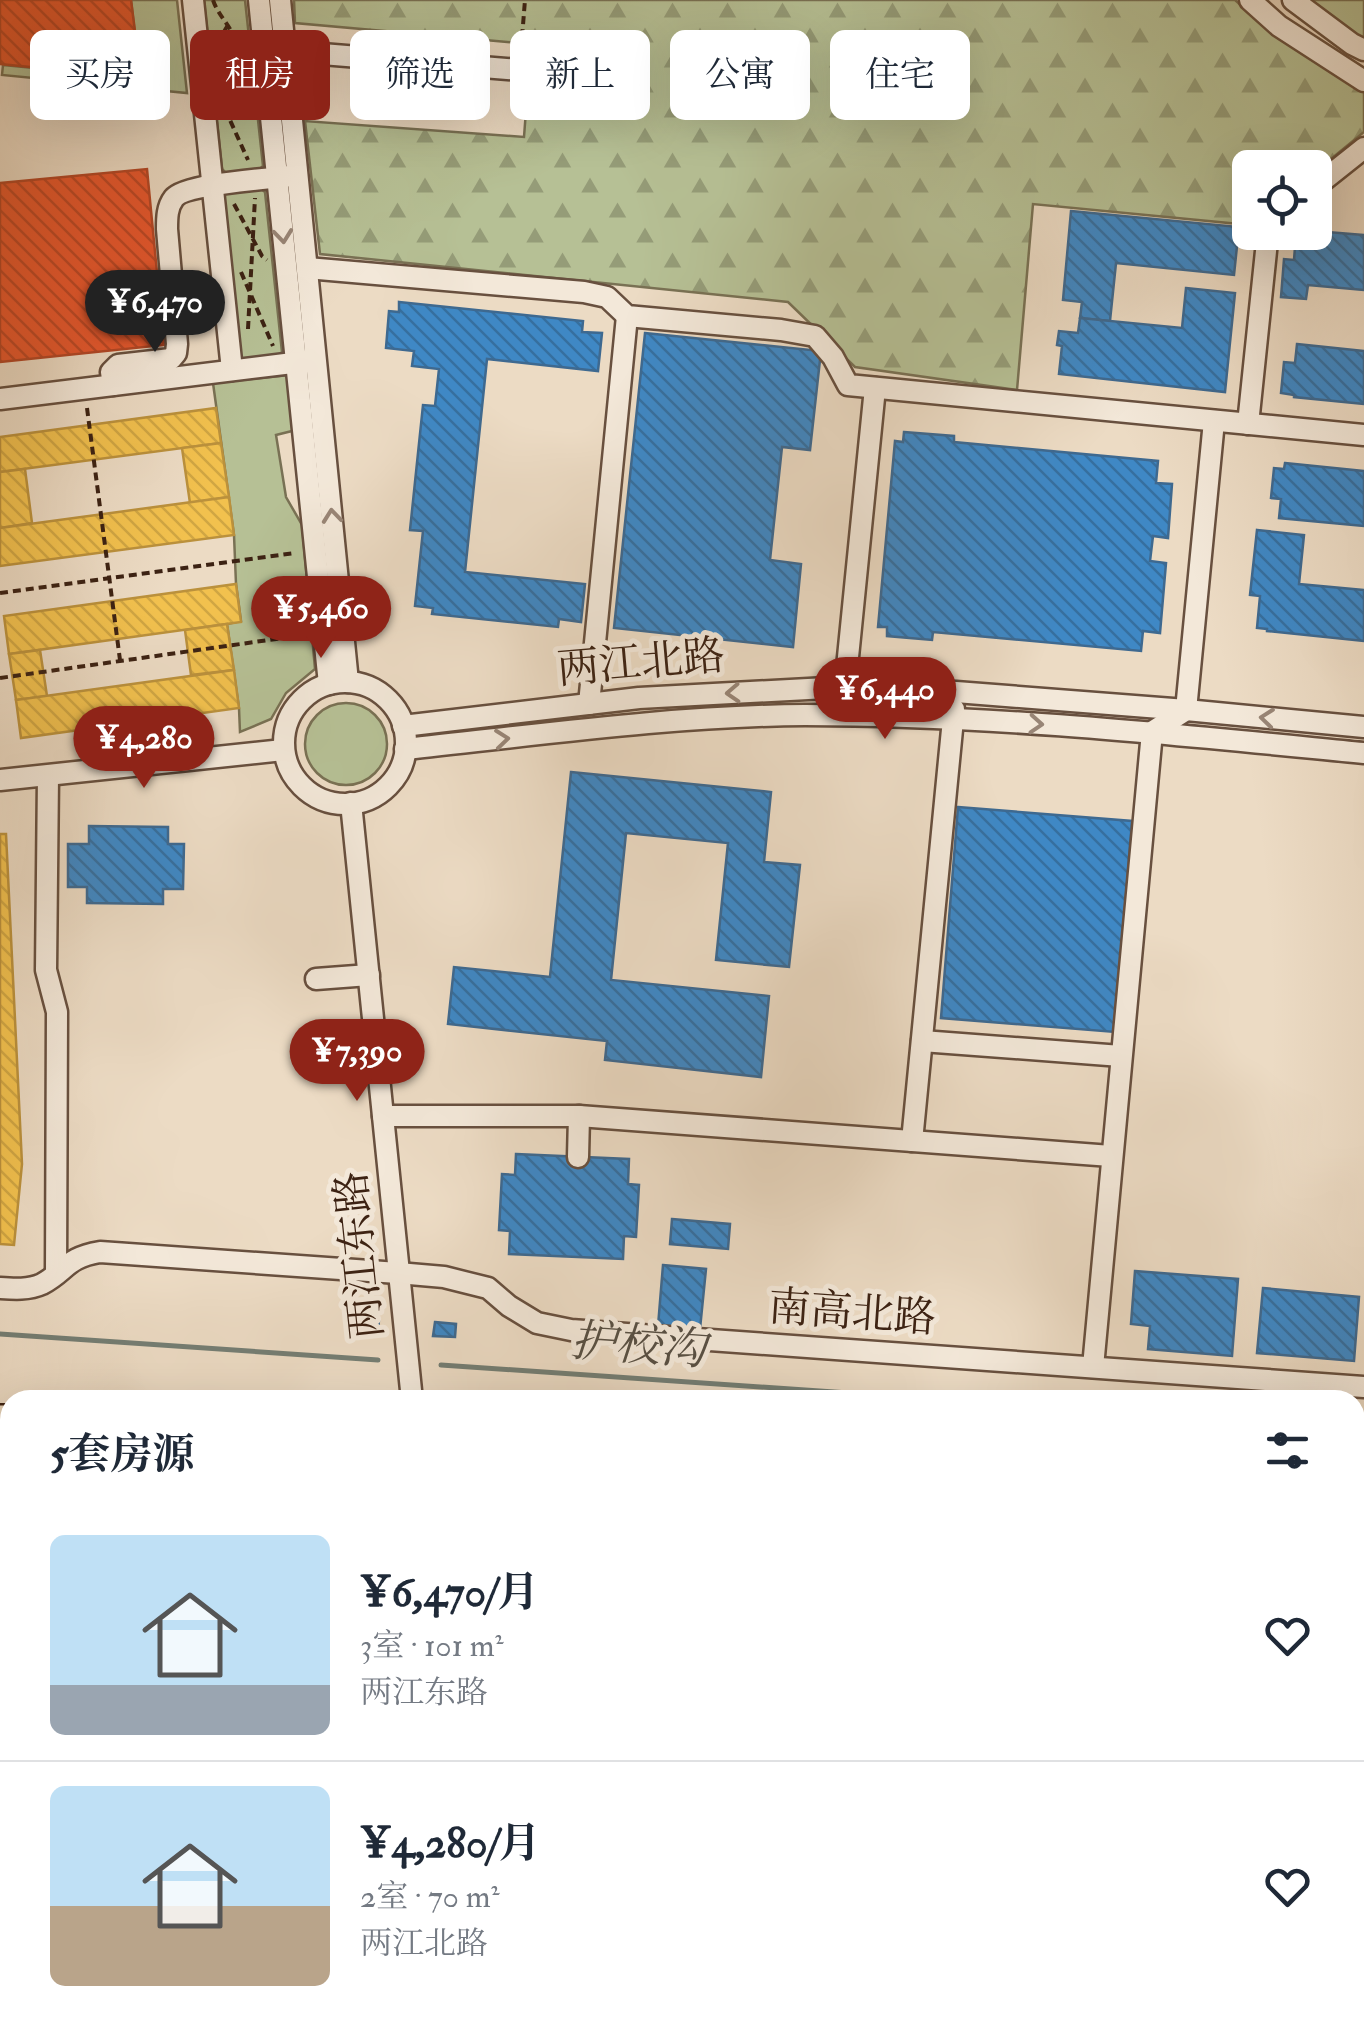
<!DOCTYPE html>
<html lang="zh">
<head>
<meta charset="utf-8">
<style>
	body { margin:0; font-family:"IM FELL Double Pica","Noto Serif SC",serif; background:#f6f6f7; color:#1f2937; height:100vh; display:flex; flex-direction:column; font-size:38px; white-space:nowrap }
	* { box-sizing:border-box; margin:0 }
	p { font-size:32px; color:#747a83 }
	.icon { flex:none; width:55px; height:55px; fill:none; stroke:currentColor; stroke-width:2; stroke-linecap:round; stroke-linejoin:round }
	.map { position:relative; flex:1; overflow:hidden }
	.drawer { position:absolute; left:0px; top:1390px; width:1365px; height:642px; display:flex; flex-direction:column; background:#fff; border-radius:30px 30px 0 0; box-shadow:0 10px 40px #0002 }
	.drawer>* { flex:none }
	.guide { position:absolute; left:30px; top:30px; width:1305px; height:90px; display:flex; gap:20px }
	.controls { position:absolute; left:1232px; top:150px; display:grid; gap:20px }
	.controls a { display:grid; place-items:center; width:100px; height:100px; border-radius:15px; background:#fff; box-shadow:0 10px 40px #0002; font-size:50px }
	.price { position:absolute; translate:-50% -85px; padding:0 22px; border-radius:35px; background:#8f2418; color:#fff; font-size:32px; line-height:65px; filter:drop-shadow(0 2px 5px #0008) }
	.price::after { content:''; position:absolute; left:50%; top:60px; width:30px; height:22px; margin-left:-15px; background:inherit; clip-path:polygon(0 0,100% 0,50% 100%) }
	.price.selected { background:#222; color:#fff }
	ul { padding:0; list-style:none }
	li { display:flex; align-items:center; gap:30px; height:250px; padding:0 50px }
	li+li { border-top:2px solid #e0e1e3 }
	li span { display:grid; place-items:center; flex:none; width:280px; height:200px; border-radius:15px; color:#555 }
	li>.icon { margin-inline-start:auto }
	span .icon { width:120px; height:120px; fill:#fffc; stroke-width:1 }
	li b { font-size:42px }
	h2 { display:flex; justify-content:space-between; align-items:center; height:120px; padding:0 50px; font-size:42px }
	.tag { padding:0 35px; border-radius:15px; background:#fff; box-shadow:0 10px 40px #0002; font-size:35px; line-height:90px }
	.tag.selected { background:#8f2418; color:#fff }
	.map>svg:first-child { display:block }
	.grass { fill:#b6c095; stroke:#797154; stroke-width:2.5 }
	.forest { fill:url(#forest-firs); stroke:#797154; stroke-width:2.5 }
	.homes { fill:url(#homes-back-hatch); stroke:#bb913c; stroke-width:2.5 }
	.shops { fill:url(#shops-back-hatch); stroke:#b24726; stroke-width:2.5 }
	.schools { fill:url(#schools-back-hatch); stroke:#3e6990; stroke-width:2.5 }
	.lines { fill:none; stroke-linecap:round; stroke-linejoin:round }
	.stream { stroke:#747e74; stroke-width:5 }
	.minor-casing { stroke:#68503f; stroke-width:25 }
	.major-casing { stroke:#3c2213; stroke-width:30 }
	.path { stroke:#3c2213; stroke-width:4; stroke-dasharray:8 5; stroke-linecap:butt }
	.minor { stroke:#f3e8d9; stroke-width:20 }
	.major { stroke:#ecdbc4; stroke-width:25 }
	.oneway { stroke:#988576 }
	.labels { text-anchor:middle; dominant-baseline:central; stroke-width:10; stroke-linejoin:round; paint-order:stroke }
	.street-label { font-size:42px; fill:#3c2213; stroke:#f3e8d9 }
	.water-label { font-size:45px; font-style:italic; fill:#585044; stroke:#f3e8d9 }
</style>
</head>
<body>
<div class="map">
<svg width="1364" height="2031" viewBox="0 0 1364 2031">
	<defs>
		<pattern id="forest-firs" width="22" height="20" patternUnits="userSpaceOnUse" patternTransform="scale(2.5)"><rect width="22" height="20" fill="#b6c095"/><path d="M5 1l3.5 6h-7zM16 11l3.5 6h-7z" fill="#959c78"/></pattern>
		<pattern id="homes-back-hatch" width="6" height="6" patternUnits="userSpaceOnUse" patternTransform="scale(2.5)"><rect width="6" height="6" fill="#f2c14e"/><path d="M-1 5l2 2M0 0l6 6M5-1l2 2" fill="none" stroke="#d0a643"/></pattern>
		<pattern id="shops-back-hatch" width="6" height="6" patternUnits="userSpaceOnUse" patternTransform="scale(2.5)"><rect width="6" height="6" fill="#e4572e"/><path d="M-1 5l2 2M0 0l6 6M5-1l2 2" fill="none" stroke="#ba4826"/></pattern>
		<pattern id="schools-back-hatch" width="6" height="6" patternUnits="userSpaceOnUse" patternTransform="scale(2.5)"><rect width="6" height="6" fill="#3f88c5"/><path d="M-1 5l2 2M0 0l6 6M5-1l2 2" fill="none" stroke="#366f9f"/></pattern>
	</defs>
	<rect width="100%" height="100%" fill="#ecdbc4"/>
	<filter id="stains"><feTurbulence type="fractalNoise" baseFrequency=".002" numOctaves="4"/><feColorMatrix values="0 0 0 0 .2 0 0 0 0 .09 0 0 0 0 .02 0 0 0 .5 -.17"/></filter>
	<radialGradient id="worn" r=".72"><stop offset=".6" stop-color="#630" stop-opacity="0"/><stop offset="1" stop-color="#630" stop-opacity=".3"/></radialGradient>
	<g class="grass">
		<path d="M131 0H177L187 93 2 75 3 65 140 78Z"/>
		<path d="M204 0H245L263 166 258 171 228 175 222 169Z"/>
		<path d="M1299 0H1364V45Z"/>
		<path d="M261 189 265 192 282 352 279 356 245 360 239 356 222 197 226 192Z"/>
		<path d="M289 375 296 430 276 435 286 497 302 525 315 669 286 693 271 719 240 732 239 708 227 624 241 621 236 584 234 535 213 383Z"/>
		<circle cx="346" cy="744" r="41"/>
	</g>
	<g class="forest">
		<path d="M294 0H1235L1261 23 1364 90V132L1315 172V168H1250V225L1033 204 1017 390 855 367 788 302 320 254 305 121 524 137 531 44 295 23Z"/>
		<path d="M1355 1756 1364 1757V1969L1355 1962Z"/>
	</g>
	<g class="homes">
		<path d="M216 408 221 443 0 472V437Z"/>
		<path d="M221 443 229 497 190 503 182 448Z"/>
		<path d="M25 469 32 523 0 528V472Z"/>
		<path d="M229 497 234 535 0 566V528Z"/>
		<path d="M236 584 241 622 9 654 4 616Z"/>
		<path d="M227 624 234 670 191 675 185 630Z"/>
		<path d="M40 650 47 696 16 700 9 654Z"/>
		<path d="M234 670 239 708 21 738 16 700Z"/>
		<path d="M0 834H6L22 1164 14 1245 0 1244Z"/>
	</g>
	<g class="shops">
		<path d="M0 0H131L141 78 0 64Z"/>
		<path d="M147 169 164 345 0 362V183Z"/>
	</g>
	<g class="schools">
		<path d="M1071 211 1239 227 1234 275 1116 263 1110 321 1080 318 1082 302 1063 300Z"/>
		<path d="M1315 231 1364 235V290L1308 285 1306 299 1281 297 1284 259 1294 260 1296 234 1308 235V232H1315Z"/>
		<path d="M1186 288 1235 293 1225 392 1059 374 1062 346 1057 345 1059 331 1078 333 1080 318 1182 328Z"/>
		<path d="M399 302 583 321 582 332 602 333 598 371 487 359 465 572 585 584 581 622 559 619 558 627 432 614 433 608 415 606 423 531 410 530 423 405 435 406 439 369 412 366 414 351 386 348 389 311 399 312Z"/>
		<path d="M645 333 821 351 810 450 782 447 770 560 801 564 793 647 614 628Z"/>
		<path d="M1297 344 1364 351V404L1294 397V395L1281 393 1284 362 1295 363Z"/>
		<path d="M904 432 954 436V442L1158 461 1156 483 1172 484 1168 538 1153 536 1150 561 1166 563 1160 633 1143 631 1141 651 933 632 932 640 887 636V627H878L895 441 903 442Z"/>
		<path d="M1285 463 1364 471V526L1279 518 1281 499 1271 498 1274 468 1284 469Z"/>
		<path d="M1257 530 1304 535 1299 584 1364 590V641L1267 631V629L1257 628 1260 596 1250 595Z"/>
		<path d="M571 772 771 792 764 862 800 865 789 967 716 960 728 843 626 833 611 980 769 996 761 1077 605 1060 607 1041 448 1024 454 967 550 977Z"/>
		<path d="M958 807 1132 821 1115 1032 941 1018Z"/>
		<path d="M89 826 168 827V844H184L183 889H163V904L87 903V887H68V844H89Z"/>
		<path d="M516 1154 629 1159 628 1184 639 1185 636 1237 624 1236 623 1259 509 1254 510 1231 499 1230 502 1174 515 1175Z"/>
		<path d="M672 1219 730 1224 728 1249 670 1244Z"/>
		<path d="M663 1265 706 1269 700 1329 658 1326Z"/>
		<path d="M1135 1271 1238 1279 1232 1356 1148 1349 1150 1326 1131 1324Z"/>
		<path d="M1263 1288 1359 1297 1354 1361 1257 1353Z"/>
		<path d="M355 1318 379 1320 378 1332 354 1330Z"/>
		<path d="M435 1322 456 1324 455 1337 433 1336Z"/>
		<path d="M860 2022H896L1002 2031H859Z"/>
	</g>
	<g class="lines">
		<g class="stream">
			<path d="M0 1334 378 1360"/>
			<path d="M441 1365 950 1400"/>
			<path d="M1355 1428 1364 1429"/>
			<path d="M0 1478 10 1479"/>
			<path d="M1355 1576 1364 1577"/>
		</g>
		<defs>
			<g id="minor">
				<path d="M193 0 232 370"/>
				<path d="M259 0 329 684"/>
				<path d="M280 0 348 682"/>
				<path d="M1250 0 1279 26 1364 81"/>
				<path d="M1293 0 1352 44 1364 50"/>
				<path d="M285 51 520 70"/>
				<path d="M1315 187 1364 148"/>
				<path d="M307 268 584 292 607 297 627 316 781 330 815 336 833 357 848 385 1364 435"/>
				<path d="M113 385 111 372 118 365 171 359 176 353 177 344 167 229C167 218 167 207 174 198 185 184 269 179 291 176"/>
				<path d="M0 399 309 361"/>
				<path d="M1248 424 1268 232"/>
				<circle cx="345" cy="743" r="61"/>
				<path d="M845 687 875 388"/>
				<path d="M589 704 627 316"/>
				<path d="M403 726 639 698 845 687 956 692 1186 710 1364 727"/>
				<path d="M405 749C538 735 672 716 805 715 992 715 1178 735 1364 753"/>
				<path d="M48 776 46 970 57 1012 56 1273"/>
				<path d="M0 780 283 750"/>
				<path d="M351 803 412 1400"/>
				<path d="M316 979 369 975"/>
				<path d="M922 1041 1121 1056"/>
				<path d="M383 1116H579L1111 1156"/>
				<path d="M912 1141 954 709"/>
				<path d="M578 1157 579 1116"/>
				<path d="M0 1288C14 1289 29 1290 42 1284 68 1270 65 1258 100 1252L398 1273 444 1277 488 1288 509 1306 537 1323 571 1330 1364 1387"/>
				<path d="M1093 1367 1152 732 1186 710 1214 421"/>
				<path d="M1355 1985 1364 1991"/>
				<path d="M466 2022V2031"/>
				<path d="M767 2031 776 2022"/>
				<path d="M1063 2031V2022"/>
				<path d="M1180 2031V2022"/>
			</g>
			<g id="major">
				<path d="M0 1418H10"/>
				<path d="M1355 1518H1364"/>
				<path d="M0 1522H10"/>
				<path d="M1355 1621 1364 1622"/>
			</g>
		</defs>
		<use href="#minor" class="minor-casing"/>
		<use href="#major" class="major-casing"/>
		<g class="path">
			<path d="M213 0C217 12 224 19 230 29 241 51 230 74 223 95"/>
			<path d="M228 25C217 42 218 53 232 67"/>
			<path d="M521 50 525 0"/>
			<path d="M224 102 249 98"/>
			<path d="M225 109 248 160"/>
			<path d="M234 204 262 256 267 260"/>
			<path d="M241 272 273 346"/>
			<path d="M248 329 255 198"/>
			<path d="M87 408 120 660"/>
			<path d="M0 593 295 553"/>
			<path d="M0 678 304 635"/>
		</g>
		<use href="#minor" class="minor"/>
		<use href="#major" class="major"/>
	</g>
	<defs><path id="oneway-chevron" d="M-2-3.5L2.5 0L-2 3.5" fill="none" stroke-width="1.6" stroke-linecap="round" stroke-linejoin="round" transform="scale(2.5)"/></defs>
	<g class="oneway">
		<use href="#oneway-chevron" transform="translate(283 236) rotate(84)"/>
		<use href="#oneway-chevron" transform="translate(332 516) rotate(-96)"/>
		<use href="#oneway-chevron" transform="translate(733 693) rotate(177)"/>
		<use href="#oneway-chevron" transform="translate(1267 718) rotate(-174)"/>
		<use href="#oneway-chevron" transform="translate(1036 724) rotate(4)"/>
		<use href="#oneway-chevron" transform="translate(502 739) rotate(-6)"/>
	</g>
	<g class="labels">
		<g class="street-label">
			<text transform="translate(641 663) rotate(-5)">两江北路</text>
			<text transform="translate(360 1255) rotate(-96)">两江东路</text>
			<text transform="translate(852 1313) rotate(4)">南高北路</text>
		</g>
		<g class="water-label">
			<text transform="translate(638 1346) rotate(4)">护校沟</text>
		</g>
	</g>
	<rect width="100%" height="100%" filter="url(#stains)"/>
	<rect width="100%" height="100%" fill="url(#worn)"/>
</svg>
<div class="controls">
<a><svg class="icon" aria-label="locate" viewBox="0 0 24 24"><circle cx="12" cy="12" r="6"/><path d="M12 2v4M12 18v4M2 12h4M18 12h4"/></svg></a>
</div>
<b class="price selected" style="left:155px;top:355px">¥6,470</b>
<b class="price" style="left:321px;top:661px">¥5,460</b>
<b class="price" style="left:885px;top:742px">¥6,440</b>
<b class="price" style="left:144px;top:791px">¥4,280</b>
<b class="price" style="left:357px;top:1104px">¥7,390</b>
<div class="guide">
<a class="tag">买房</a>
<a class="tag selected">租房</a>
<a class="tag">筛选</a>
<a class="tag">新上</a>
<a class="tag">公寓</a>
<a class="tag">住宅</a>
</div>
<section class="drawer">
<h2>5套房源<svg class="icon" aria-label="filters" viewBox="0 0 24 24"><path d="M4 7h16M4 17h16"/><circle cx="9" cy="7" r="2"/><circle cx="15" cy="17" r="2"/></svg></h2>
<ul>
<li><span style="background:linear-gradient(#bfe0f5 75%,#9aa5b1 0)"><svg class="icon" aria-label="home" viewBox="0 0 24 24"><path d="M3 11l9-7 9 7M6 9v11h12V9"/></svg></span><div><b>¥6,470/月</b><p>3室 · 101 m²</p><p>两江东路</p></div><svg class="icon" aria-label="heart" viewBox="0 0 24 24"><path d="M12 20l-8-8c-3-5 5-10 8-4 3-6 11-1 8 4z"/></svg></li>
<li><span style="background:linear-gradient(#bfe0f5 60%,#b9a48a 0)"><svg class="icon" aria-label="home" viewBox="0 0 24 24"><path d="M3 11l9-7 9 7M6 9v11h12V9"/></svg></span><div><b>¥4,280/月</b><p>2室 · 70 m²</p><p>两江北路</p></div><svg class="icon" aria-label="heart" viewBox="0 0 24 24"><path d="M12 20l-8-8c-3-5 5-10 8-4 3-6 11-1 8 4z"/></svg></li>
</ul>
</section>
</div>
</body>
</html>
